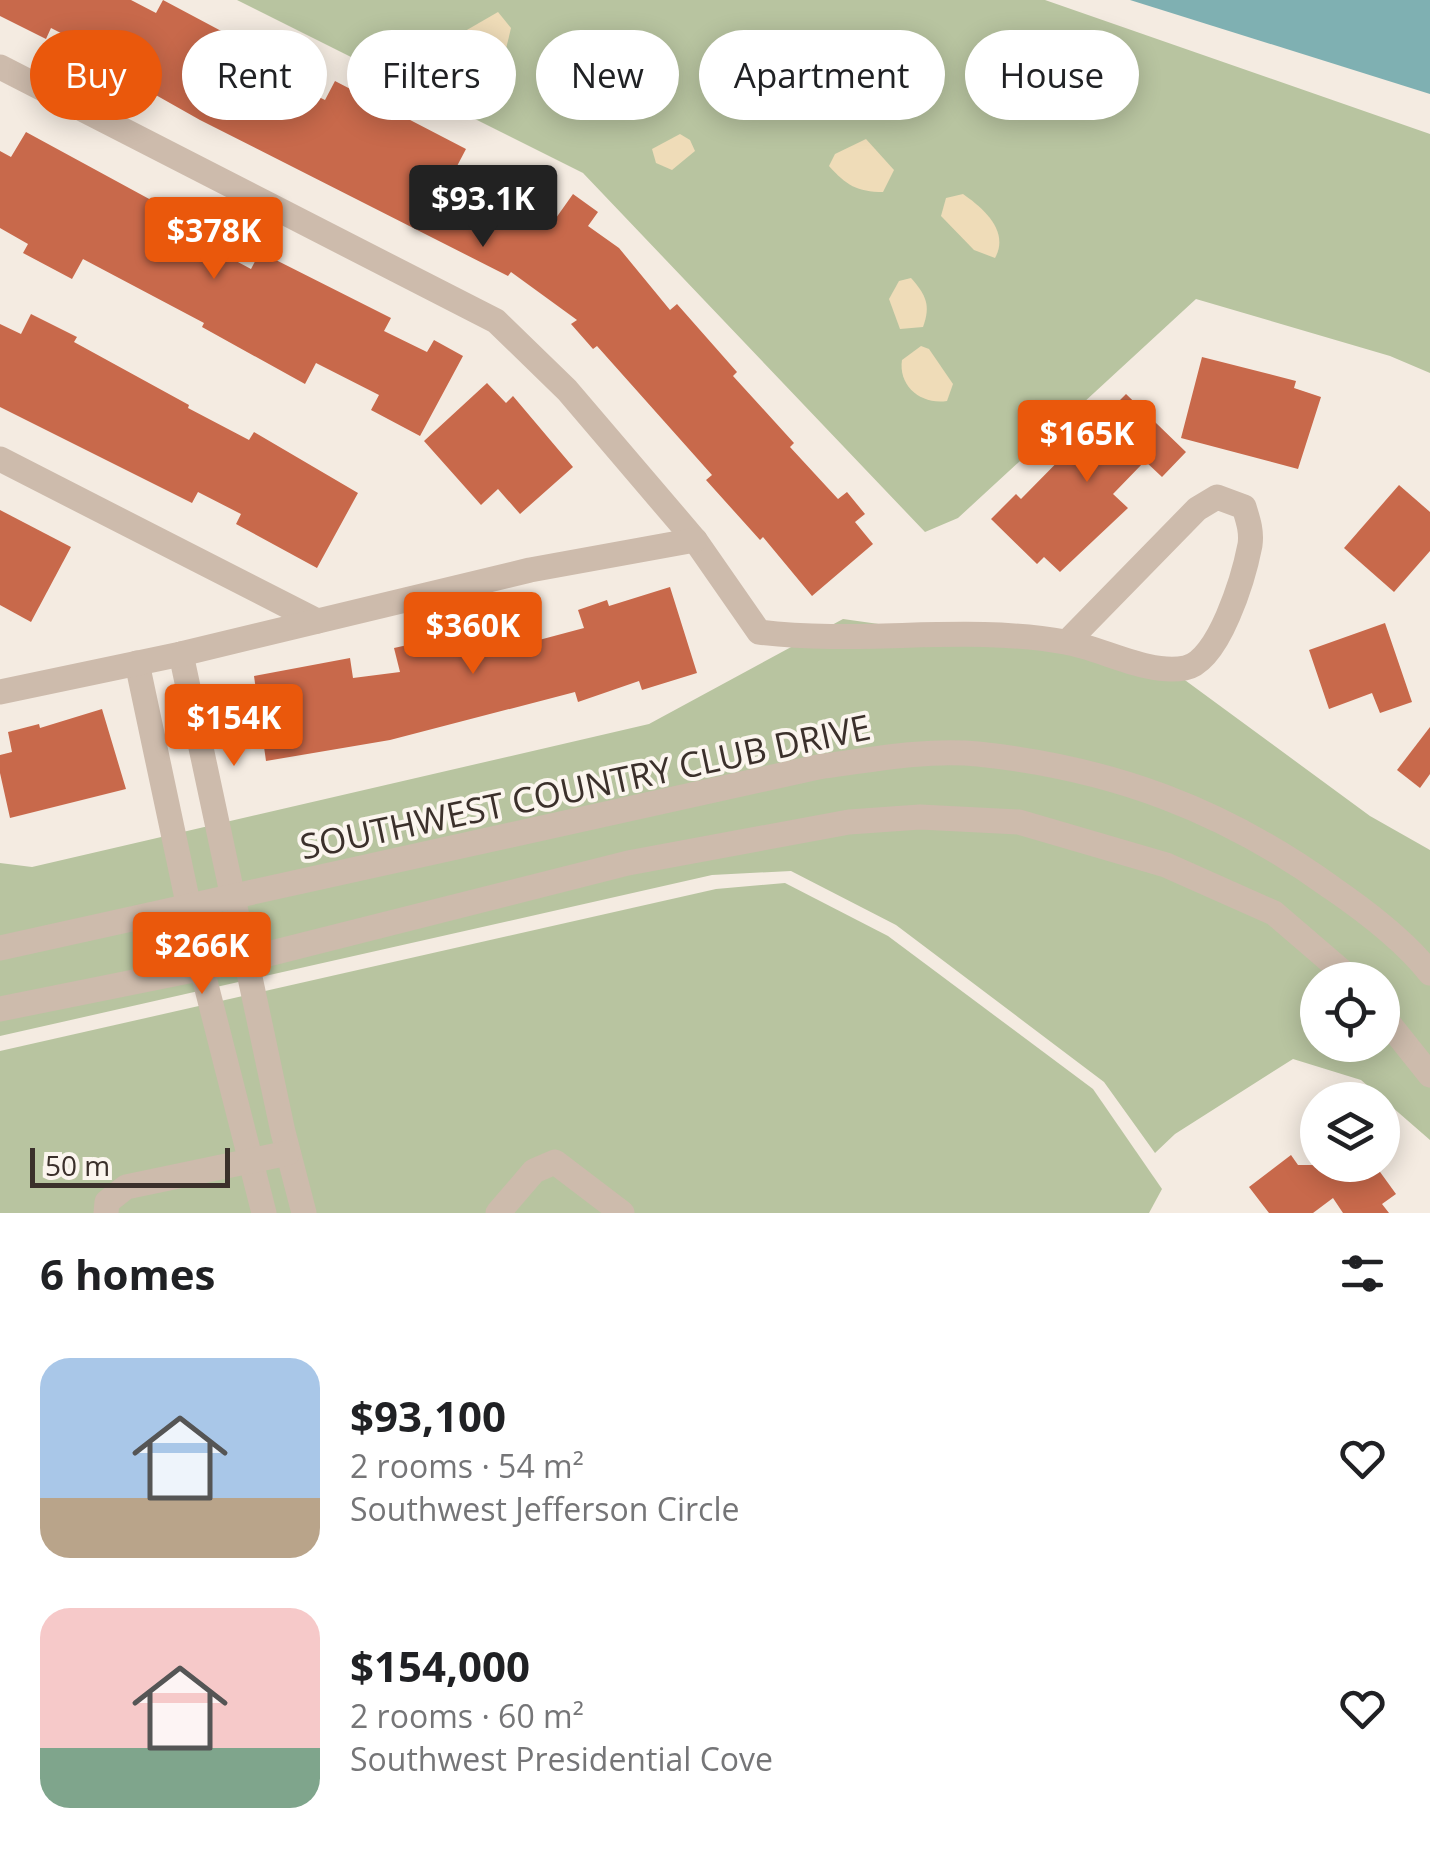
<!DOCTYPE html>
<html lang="en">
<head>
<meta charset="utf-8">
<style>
	body { margin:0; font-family:"Open Sans",sans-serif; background:#f2f2f2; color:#202124; height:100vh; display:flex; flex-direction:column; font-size:38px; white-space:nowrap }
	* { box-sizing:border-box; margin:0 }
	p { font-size:32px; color:#757577 }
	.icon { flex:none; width:55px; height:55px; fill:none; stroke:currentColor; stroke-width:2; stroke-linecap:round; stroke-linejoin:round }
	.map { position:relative; height:1213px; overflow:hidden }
	.drawer { display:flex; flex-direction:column; background:#fff; flex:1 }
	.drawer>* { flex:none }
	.banner { position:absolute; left:30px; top:30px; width:1370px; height:90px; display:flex; gap:20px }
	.fabs { position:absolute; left:1300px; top:962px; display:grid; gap:20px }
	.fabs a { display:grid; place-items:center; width:100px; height:100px; border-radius:50%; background:#fff; box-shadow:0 5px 25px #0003; font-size:50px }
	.scale { position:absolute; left:30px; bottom:25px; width:200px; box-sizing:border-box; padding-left:10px; border:5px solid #3b302b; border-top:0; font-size:28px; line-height:35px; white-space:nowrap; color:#3b302b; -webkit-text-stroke:8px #fbf5ee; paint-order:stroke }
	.price { position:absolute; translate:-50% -85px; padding:0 22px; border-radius:10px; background:#ea580c; color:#fff; font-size:32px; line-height:65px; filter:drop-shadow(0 2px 5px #0008) }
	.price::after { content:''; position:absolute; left:50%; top:60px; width:30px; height:22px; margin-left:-15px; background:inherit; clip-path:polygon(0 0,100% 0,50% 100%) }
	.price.on { background:#222; color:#fff }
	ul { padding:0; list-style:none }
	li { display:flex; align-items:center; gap:30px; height:250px; padding:0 40px }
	li span { display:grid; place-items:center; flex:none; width:280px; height:200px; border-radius:30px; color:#555 }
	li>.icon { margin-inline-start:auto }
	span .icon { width:120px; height:120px; fill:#fffc; stroke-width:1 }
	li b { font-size:42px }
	h2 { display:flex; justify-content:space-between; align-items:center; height:120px; padding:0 40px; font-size:42px }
	.tag { padding:0 35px; border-radius:45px; background:#fff; box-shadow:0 5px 25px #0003; font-size:35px; line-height:90px }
	.tag.on { background:#ea580c; color:#fff }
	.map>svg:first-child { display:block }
	.green { fill:#b8c4a0; fill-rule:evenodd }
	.sand { fill:#efdcb8 }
	.water { fill:#7fb0b2 }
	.building { fill:#c8694b }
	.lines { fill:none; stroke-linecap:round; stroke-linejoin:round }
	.minor { stroke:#cdbbac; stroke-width:25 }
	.labels { text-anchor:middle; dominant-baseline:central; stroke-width:8; stroke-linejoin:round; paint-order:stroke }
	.street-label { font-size:35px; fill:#3b302b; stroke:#fbf5ee }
</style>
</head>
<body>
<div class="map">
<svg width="1430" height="1213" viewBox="0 0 1430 1213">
	<rect width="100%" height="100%" fill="#f4ebe1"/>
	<g class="green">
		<path d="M237 0H1045L1430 134V373L1390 356 1196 299 958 518 925 532 583 173Z"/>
		<path d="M843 619 1163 664 1370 816 1430 850V1140L1361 1080 1293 1059 1175 1134 1155 1153 1104 1082 896 925 791 871 712 875 0 1036V863L32 867 649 724ZM1318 980H1382V1045H1318Z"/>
		<path d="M785 883 888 936 1093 1089 1162 1189 1149 1213H0V1051L716 889Z"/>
	</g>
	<g class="sand">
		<path d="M498 12 511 28 504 57 491 70C470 71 459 66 450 47L453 38Z"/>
		<path d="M804 55 824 62 838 82 834 96 817 103 806 99 800 85 788 79V67Z"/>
		<path d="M680 134 690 140 695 151 672 170 656 163 652 149Z"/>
		<path d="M866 139 894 170 883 192C857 192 846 185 829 166L835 154Z"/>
		<path d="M963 194C983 208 1010 231 995 258L974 250 941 216 946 198Z"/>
		<path d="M911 278C926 295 931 305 923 327L900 329 889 299 899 281Z"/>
		<path d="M921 346 929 349 953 384 947 401C921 405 898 386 902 360Z"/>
	</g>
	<path class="water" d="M1130 0H1430V94Z"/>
	<g class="building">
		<path d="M0 0H131L156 13 163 0 272 58 276 51 298 62 288 82 325 100 335 81 466 149 456 168 493 187 504 167 522 176 512 195 556 218 573 194 598 212 588 226 619 248 670 310 677 304 737 372 733 376 794 443 790 447 838 499 847 492 865 514 855 522 873 544 812 596 763 537 760 540 706 480 712 475 597 346 593 349 571 324 577 320 511 272 508 276 200 120 92 59 96 51 51 28 46 39 0 16Z"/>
		<path d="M26 132 186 219 188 215 216 230 208 246 251 269 260 252 391 318 384 331 427 352 434 340 463 356 420 436 371 410 379 395 316 363 305 384 202 327 204 323 83 259 72 279 23 253 28 244 0 228V151L11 157Z"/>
		<path d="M31 314 77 337 74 342 189 405 188 408 249 440 254 432 358 493 317 568 236 524 241 514 198 492 192 503 0 407V324L21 334Z"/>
		<path d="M1202 357 1296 381 1294 388 1321 397 1298 469 1181 438Z"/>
		<path d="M487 383 506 403 513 396 573 467 520 514 498 489 481 505 424 441Z"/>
		<path d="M1126 394 1186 452 1162 477 1145 461 1113 494 1128 508 1060 572 1044 557 1037 564 991 519 1016 494 1021 499 1087 432 1083 428 1108 402 1113 407Z"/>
		<path d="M1399 485 1430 512V551L1394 592 1344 548Z"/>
		<path d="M0 510 71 547 31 622 0 605Z"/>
		<path d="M670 587 697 673 642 690 639 681 578 702 575 692 390 740 266 761 254 676 350 658 353 678 400 672 394 648 533 617 539 640 584 628 578 610 607 600 609 606Z"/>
		<path d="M1385 623 1412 702 1380 713 1372 693 1329 709 1309 650Z"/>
		<path d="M102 709 126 789 10 818 0 773V755L12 752 8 732 39 724 40 728Z"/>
		<path d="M1430 727V774L1420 788 1397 770Z"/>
		<path d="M1291 1155 1298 1165H1375L1396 1194 1382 1204 1389 1213H1343L1333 1198 1313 1213H1269L1249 1187Z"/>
	</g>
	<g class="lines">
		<g class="minor">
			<path d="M0 67 496 321 567 390 695 540 759 632C861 645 965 624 1065 642 1102 648 1147 675 1185 668 1219 662 1244 576 1250 545 1252 531 1248 520 1244 507L1217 497 1197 509 1067 642"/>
			<path d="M0 459 317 621"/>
			<path d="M181 654 283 1132 304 1213"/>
			<path d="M137 663 202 969 264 1213"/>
			<path d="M0 692 181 654 530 570 695 540"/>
			<path d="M0 948 818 767C870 760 926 749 978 754 1112 768 1224 810 1332 888 1367 912 1404 940 1430 973"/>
			<path d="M0 1009 248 959 628 863 849 822 920 817 1019 822 1166 865 1274 913 1352 980"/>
			<path d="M1382 1015 1430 1075"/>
			<path d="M106 1213 107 1202 126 1187 288 1153"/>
			<path d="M498 1213 534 1171 555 1162 622 1213"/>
		</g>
	</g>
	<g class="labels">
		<g class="street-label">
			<text transform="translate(585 786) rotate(-12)">SOUTHWEST COUNTRY CLUB DRIVE</text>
		</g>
	</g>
</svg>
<div class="fabs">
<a><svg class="icon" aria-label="locate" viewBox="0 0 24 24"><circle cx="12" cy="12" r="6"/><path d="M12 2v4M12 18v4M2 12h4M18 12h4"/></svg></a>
<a><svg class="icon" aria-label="layers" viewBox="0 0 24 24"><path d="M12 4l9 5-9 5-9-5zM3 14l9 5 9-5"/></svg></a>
</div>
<div class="scale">50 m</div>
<b class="price on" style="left:483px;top:250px">$93.1K</b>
<b class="price" style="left:214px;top:282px">$378K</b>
<b class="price" style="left:1087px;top:485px">$165K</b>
<b class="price" style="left:473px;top:677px">$360K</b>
<b class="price" style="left:234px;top:769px">$154K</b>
<b class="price" style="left:202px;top:997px">$266K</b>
<div class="banner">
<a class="tag on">Buy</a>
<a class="tag">Rent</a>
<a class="tag">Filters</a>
<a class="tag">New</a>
<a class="tag">Apartment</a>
<a class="tag">House</a>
</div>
</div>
<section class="drawer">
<h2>6 homes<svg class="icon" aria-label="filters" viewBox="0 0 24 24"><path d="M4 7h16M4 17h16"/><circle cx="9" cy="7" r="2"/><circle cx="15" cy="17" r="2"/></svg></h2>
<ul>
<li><span style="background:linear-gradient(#a9c7e8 70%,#b9a48a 0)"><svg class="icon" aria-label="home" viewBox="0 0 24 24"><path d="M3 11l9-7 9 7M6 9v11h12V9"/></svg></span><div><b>$93,100</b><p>2 rooms · 54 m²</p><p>Southwest Jefferson Circle</p></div><svg class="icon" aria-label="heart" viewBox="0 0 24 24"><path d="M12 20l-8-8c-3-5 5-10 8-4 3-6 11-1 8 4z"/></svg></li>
<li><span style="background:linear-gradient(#f6c9c9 70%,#7fa58c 0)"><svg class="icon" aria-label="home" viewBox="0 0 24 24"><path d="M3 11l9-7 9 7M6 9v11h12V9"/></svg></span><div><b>$154,000</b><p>2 rooms · 60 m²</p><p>Southwest Presidential Cove</p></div><svg class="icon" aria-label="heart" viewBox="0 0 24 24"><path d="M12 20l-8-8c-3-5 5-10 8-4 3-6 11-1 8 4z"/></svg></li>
</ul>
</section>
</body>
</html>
